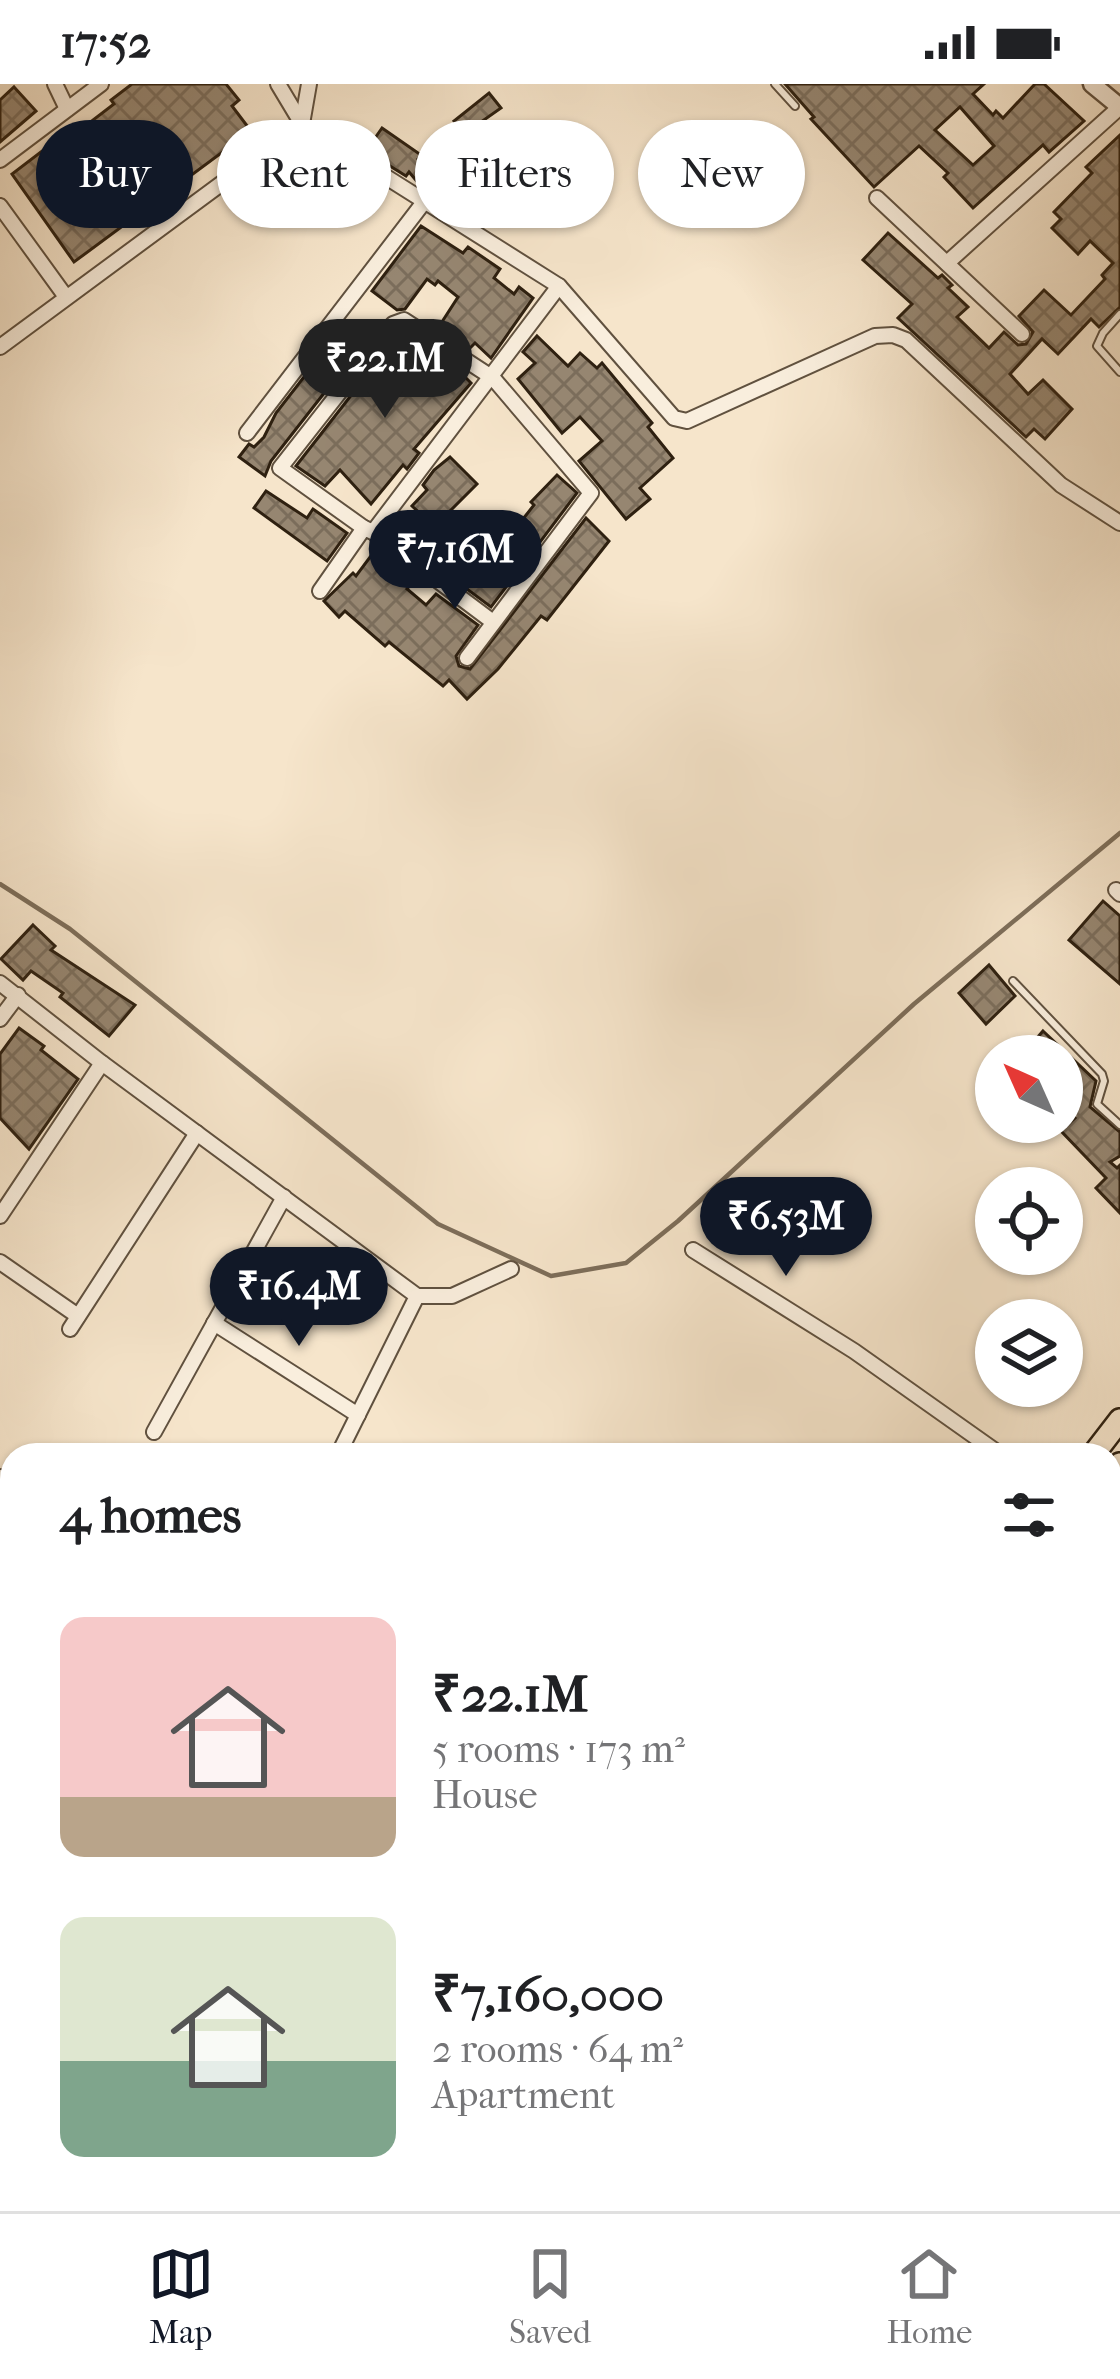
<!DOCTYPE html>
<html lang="en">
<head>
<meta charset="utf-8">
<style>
	body { margin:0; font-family:"IM FELL French Canon",serif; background:#f6f6f6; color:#202124; height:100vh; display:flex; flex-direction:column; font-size:45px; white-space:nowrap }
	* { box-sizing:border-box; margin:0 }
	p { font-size:39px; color:#757577 }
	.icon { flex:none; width:66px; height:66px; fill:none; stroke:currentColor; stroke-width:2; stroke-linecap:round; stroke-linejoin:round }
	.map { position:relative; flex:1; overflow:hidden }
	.panel { position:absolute; left:0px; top:1359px; width:1122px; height:768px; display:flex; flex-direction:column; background:#fff; border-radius:36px 36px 0 0; box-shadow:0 3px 9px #0004 }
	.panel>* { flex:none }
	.hud { position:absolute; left:36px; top:36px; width:1050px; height:108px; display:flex; gap:24px }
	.needle { width:78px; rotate:315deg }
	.tools { position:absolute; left:975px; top:951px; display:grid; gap:24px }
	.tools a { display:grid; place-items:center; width:108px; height:108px; border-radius:50%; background:#fff; box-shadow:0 3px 9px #0004; font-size:60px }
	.price { position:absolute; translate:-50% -102px; padding:0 27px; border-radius:42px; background:#111827; color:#fff; font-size:39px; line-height:78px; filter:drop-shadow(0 3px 6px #0008) }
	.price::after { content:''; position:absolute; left:50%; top:72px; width:36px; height:27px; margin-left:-18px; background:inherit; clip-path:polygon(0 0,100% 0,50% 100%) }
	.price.on { background:#222; color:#fff }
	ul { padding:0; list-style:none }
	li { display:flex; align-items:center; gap:36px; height:300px; padding:0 60px }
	li span { display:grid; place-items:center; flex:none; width:336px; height:240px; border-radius:24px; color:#555 }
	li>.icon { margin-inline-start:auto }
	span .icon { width:144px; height:144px; fill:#fffc; stroke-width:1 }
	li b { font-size:51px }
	h2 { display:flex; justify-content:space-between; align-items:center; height:144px; padding:0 60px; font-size:51px }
	.tag { padding:0 42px; border-radius:54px; background:#fff; box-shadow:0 3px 9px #0004; font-size:42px; line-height:108px }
	.tag.on { background:#111827; color:#fff }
	.status { display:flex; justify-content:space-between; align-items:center; height:84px; padding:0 60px; background:#fff; direction:ltr }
	.status svg { height:33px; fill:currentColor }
	.menu { display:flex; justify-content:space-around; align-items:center; height:168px; border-top:3px solid #e0e0e0; background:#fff; font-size:33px; color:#757577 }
	.menu a { display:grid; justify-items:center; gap:6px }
	.menu .on { color:#111827 }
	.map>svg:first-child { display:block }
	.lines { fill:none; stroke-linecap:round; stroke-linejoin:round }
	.stream { stroke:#7d6e5a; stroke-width:4.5 }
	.building { fill:url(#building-cross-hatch); stroke:#2e2010; stroke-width:3; fill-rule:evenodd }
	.service-casing { stroke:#60513f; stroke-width:10 }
	.minor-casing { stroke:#60513f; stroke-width:18 }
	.tertiary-casing { stroke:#60513f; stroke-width:21 }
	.trunk-casing { stroke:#2e2010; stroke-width:26 }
	.service { stroke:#f9eedd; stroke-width:6 }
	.minor { stroke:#f9eedd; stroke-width:14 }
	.tertiary { stroke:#f9eedd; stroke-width:16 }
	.trunk { stroke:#f6e5cb; stroke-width:21 }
</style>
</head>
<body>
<div class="status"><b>17:52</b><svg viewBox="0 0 49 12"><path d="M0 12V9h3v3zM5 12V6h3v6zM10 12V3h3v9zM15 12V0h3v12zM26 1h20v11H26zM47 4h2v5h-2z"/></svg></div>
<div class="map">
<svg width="1120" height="2127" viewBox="0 0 1120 2127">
	<defs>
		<pattern id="building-cross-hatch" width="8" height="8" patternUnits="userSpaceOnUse" patternTransform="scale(3)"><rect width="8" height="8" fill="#968671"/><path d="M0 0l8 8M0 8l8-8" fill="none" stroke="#7b6d5b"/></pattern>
	</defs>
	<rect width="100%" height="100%" fill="#f6e5cb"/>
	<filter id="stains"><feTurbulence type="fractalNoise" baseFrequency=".00167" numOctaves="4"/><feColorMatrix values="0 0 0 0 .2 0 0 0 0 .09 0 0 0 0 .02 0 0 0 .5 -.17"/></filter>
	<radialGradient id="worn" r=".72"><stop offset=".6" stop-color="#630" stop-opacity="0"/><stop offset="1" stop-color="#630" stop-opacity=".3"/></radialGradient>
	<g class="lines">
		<path class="stream" d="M0 800 70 845 438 1140 551 1192 626 1179 678 1137 914 920 1120 749"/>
	</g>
	<g class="building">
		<path d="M132 0H226L239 16 232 22 251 47 74 178 12 90 67 48 71 53 114 20 111 16Z"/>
		<path d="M785 0H984L973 10 993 31 996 27 1003 34 1035 0H1044L1084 37 1049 68 1043 61 973 124 944 93 948 89 919 62 874 103 811 35 814 33ZM960 23 994 62 973 81 935 46Z"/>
		<path d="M14 3 36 27 0 58V16Z"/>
		<path d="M489 9 501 24 464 50 454 37Z"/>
		<path d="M382 44 421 71 418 75 456 115 450 120 421 102 409 88 406 92 366 67Z"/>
		<path d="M1120 51V223L1099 243 1091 235 1058 270 1042 255 1010 290 1028 310 1043 296 1072 325 1045 355 1034 345 1026 353 898 234 912 220 863 176 888 149 938 194 942 191 952 201 948 204 968 223 957 233 989 264 1004 248 1018 261 1026 260 1033 248 1019 232 1044 206 1071 231 1105 195 1102 191 1113 179 1090 157 1078 170 1052 144 1061 135 1054 128 1092 89 1086 83Z"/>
		<path d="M421 142 463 169 468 163 500 185 494 194 514 210 519 203 533 214 491 274 475 259 469 265 438 244 458 213 438 197 435 201 427 195 405 225 397 226 372 207Z"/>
		<path d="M338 249 354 265 334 285 339 290 271 377 265 392 239 373 249 360 254 363 264 353 276 329Z"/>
		<path d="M537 252 568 282 580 269 597 284 602 279 652 339 648 343 673 374 640 404 650 415 626 435 579 377 602 357 580 333 562 349 518 295 535 279 523 268Z"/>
		<path d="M401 262 415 275 426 264 454 282 471 299 414 365 419 369 407 385 403 381 371 420 340 386 325 402 296 382 381 273 386 278Z"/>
		<path d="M450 373 477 400 449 428 452 431 438 446 412 422 427 406 423 401 434 386Z"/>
		<path d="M557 391 577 409 491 523 420 470 436 449 482 487 534 421 531 418Z"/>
		<path d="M266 407 307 434 313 425 347 449 327 477 254 424Z"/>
		<path d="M586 434 609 457 547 536 541 532 498 585 467 615 449 596 443 602 389 558 385 562 345 527 339 533 324 517 353 489 356 492 376 465 415 494 407 505 426 521 436 510 478 541 456 572 459 582 470 585Z"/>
		<path d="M1103 817 1120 832V900L1069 856Z"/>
		<path d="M33 841 55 862 51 866 135 921 109 952 60 913 63 909 31 887 23 896 1 875Z"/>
		<path d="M989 881 1015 912 986 940 959 909Z"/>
		<path d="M19 944 44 962 41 966 78 995 29 1065 0 1034V970Z"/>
		<path d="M1043 947 1096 997 1090 1023 1120 1048V1072L1110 1078 1117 1084 1120 1081V1129L1096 1104 1106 1094 1061 1047 1075 1034 1062 1022V972H1009L1024 957 1030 962Z"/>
	</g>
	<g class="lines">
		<defs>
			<g id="service">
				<path d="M775 0 795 22"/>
				<path d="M1120 230 1103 249 1097 262 1120 288"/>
				<path d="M1013 897 1102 990 1104 997 1097 1020 1120 1041"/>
				<path d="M1110 1716 1120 1725"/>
				<path d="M1110 2070 1120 2059"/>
				<path d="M716 2115 731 2127"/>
				<path d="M906 2115 919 2127"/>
				<path d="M1057 2127 1068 2115"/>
			</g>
			<g id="minor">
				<path d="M55 0 67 25"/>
				<path d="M278 0 302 40 559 202 674 334 687 337 875 252 893 251 906 256 1061 401 1120 439"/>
				<path d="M0 76 101 0"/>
				<path d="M877 114 1022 250"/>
				<path d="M0 122 66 213"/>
				<path d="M947 179 1120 23"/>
				<path d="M0 263 302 40 309 0"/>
				<path d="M247 349 424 118"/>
				<path d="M364 444 280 384 393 240 404 236 493 294 591 409 467 574"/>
				<path d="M373 448 493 538"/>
				<path d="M320 507 364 444 373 448 559 202"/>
				<path d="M1116 806 1120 810"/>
				<path d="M0 899 102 979 417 1212 338 1371"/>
				<path d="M0 935 18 911"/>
				<path d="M0 1132 102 979"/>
				<path d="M693 1166 854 1267 1001 1371"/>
				<path d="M0 1178 78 1232"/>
				<path d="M417 1212H452L511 1185"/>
				<path d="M214 1239 358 1331"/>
				<path d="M70 1245 197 1049"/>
				<path d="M154 1348 284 1113"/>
				<path d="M0 1393 12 1401"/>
				<path d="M1110 1574 1120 1581"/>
				<path d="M0 1588 12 1598"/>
				<path d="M0 1976 12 1960"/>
				<path d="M1110 1994 1120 2012"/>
				<path d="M68 2115 83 2127"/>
			</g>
			<path id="tertiary" d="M1092 0 1120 23"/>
			<g id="trunk">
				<path d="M1093 1371 1120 1336"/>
				<path d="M1110 1393 1120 1380"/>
				<path d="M524 2127 533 2115"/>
				<path d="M563 2127 572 2115"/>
			</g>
		</defs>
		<use href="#service" class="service-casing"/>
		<use href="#minor" class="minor-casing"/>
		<use href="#tertiary" class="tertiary-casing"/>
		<use href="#trunk" class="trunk-casing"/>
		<use href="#service" class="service"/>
		<use href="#minor" class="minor"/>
		<use href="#tertiary" class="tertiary"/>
		<use href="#trunk" class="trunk"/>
	</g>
	<rect width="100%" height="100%" filter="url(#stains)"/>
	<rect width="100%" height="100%" fill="url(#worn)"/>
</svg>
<div class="tools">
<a><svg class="needle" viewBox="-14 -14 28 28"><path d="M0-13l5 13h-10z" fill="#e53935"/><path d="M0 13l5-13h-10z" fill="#757577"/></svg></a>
<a><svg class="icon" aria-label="locate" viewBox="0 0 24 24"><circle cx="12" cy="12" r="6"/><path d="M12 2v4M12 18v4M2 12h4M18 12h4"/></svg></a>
<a><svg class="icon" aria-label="layers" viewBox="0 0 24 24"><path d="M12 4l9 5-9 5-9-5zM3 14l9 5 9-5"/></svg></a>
</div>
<b class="price on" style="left:385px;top:337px">₹22.1M</b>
<b class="price" style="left:455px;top:528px">₹7.16M</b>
<b class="price" style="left:786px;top:1195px">₹6.53M</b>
<b class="price" style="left:299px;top:1265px">₹16.4M</b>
<div class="hud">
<a class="tag on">Buy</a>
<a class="tag">Rent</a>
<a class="tag">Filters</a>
<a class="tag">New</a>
</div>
<section class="panel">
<h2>4 homes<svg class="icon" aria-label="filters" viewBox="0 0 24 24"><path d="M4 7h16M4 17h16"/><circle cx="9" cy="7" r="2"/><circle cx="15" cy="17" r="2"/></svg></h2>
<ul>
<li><span style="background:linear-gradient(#f6c9c9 75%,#b9a48a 0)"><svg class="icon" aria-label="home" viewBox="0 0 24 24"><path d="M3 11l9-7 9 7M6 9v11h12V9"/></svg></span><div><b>₹22.1M</b><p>5 rooms · 173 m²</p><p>House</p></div></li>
<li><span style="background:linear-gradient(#dfe7d0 60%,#7fa58c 0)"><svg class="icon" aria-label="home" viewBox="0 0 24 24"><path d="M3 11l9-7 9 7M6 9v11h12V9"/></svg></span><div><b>₹7,160,000</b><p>2 rooms · 64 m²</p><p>Apartment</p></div></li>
</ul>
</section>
</div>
<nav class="menu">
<a class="on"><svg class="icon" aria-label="map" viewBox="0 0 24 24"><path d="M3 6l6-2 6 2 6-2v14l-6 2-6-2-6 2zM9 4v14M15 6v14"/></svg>Map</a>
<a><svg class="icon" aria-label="saved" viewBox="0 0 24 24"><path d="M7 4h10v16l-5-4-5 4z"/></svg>Saved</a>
<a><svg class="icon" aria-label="home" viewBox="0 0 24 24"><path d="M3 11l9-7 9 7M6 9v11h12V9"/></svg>Home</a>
</nav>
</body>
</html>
